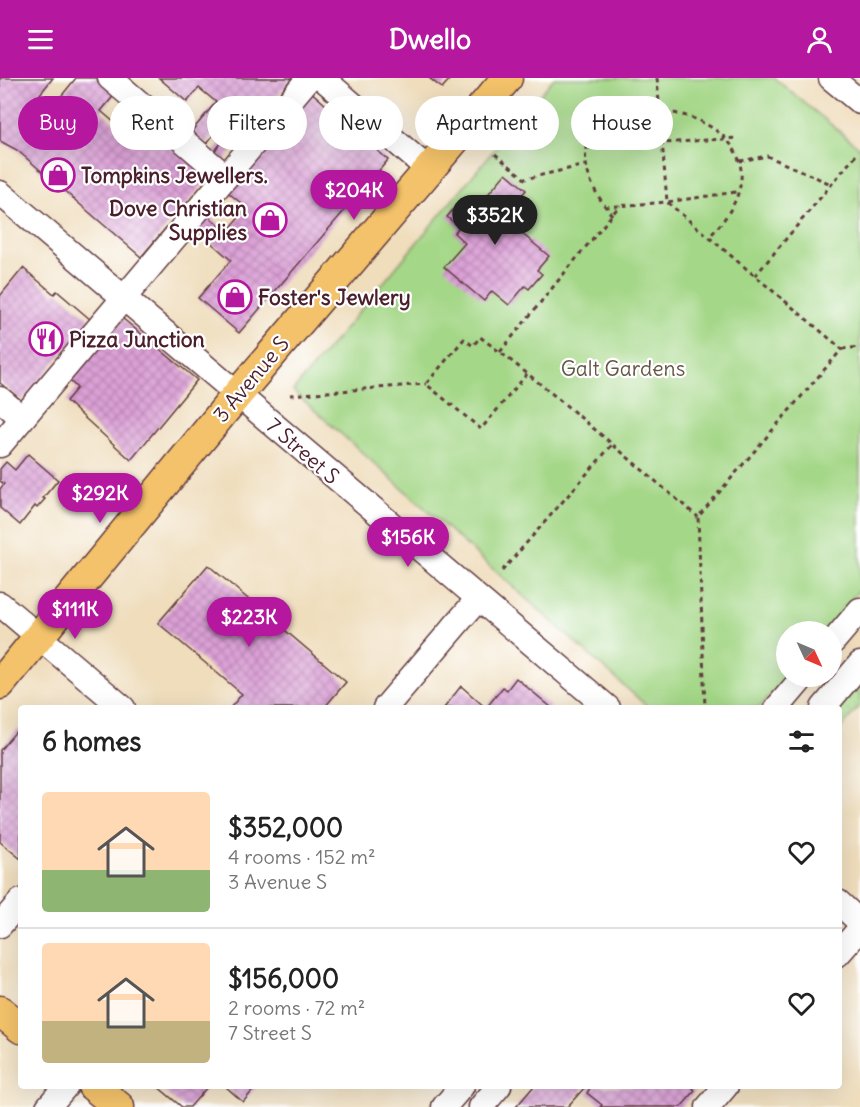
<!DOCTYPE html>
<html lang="en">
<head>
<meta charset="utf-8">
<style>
	body { margin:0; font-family:Delius,sans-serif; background:#f6f6f6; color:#222; height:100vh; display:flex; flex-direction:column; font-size:22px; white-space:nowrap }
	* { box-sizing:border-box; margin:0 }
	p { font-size:20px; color:#767676 }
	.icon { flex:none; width:33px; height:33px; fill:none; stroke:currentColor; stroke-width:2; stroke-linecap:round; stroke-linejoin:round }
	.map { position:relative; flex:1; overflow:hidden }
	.details { position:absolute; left:18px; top:627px; width:824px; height:384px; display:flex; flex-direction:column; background:#fff; border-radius:6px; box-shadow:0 6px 24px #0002 }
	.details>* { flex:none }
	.guide { position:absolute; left:18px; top:18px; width:825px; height:54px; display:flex; gap:12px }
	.needle { width:39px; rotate:134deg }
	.fabs { position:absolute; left:776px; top:543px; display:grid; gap:12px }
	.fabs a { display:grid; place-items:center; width:66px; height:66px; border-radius:50%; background:#fff; box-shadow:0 6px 24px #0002; font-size:30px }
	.price { position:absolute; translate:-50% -51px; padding:0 14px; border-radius:21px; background:#b5179e; color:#fff; font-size:20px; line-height:39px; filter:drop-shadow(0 2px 3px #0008) }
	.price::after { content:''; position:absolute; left:50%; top:36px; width:18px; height:14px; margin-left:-9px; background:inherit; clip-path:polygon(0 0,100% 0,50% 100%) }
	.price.current { background:#222; color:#fff }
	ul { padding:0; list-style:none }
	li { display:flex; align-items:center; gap:18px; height:150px; padding:0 24px }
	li+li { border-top:2px solid #e0e0e0 }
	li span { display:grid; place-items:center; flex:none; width:168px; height:120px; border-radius:6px; color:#555 }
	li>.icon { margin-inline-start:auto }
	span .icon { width:72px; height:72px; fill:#fffc; stroke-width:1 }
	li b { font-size:26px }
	h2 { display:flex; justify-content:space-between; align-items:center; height:72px; padding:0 24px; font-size:26px }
	.pill { padding:0 21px; border-radius:27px; background:#fff; box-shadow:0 6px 24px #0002; font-size:21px; line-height:54px }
	.pill.current { background:#b5179e; color:#fff }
	header { display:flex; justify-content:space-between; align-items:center; height:78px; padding:0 24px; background:#b5179e; color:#fff; font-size:27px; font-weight:700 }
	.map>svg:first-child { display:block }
	.grass { fill:url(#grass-dots); stroke:#777b59; stroke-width:1.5 }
	.park { fill:#a4d787; stroke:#777b59; stroke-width:1.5 }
	.building { fill:url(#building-cross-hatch) }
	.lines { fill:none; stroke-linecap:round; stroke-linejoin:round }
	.minor-casing { stroke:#633c41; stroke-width:27 }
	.major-casing { stroke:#633c41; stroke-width:33 }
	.path { stroke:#633c41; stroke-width:3; stroke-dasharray:4.5 4.5; stroke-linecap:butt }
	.minor { stroke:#fff; stroke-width:24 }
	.major { stroke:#f3c26a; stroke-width:30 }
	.labels { text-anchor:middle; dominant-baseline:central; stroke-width:4.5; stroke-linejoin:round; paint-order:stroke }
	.poi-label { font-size:21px; font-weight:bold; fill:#4a1f2b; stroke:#fff; text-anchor:start }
	.park-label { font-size:21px; fill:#655647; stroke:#fff }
	.street-label { font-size:21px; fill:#4a1f2b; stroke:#fff }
</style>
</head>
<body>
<header><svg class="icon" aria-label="menu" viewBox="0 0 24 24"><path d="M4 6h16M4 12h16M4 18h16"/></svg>Dwello<svg class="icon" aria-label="person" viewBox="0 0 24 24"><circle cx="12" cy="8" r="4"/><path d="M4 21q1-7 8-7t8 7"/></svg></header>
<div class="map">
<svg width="860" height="1029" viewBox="0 0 860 1029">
	<defs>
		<pattern id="grass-dots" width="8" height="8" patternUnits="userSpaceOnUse" patternTransform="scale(1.5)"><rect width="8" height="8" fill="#a4d787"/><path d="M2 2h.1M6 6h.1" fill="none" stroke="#8fb875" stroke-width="1.8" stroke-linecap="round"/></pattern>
		<pattern id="building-cross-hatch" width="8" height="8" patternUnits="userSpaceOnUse" patternTransform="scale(1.5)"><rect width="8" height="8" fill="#dca1d7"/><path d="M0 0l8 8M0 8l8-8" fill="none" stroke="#b483af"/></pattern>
	</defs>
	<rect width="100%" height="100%" fill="#fff"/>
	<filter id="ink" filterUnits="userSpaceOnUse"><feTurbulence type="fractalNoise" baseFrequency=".0167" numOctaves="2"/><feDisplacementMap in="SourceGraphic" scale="12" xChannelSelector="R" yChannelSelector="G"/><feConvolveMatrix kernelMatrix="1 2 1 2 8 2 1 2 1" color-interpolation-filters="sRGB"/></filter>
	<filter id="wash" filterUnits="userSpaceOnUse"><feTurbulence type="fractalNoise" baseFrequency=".008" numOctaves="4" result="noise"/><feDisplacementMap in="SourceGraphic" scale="24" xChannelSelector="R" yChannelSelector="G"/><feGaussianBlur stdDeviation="1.35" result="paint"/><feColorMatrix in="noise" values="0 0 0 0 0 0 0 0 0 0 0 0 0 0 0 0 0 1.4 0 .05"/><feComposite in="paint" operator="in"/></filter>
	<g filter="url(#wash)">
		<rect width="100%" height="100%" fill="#efddbc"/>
		<path class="grass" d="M860 603V627L839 653 838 630Z"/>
		<path class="park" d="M554 0H774L860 70V511L824 553 786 554V598L759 630H649L293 313Z"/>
		<g id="blocks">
			<g class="building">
				<path d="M0 0H53L40 16 54 27 76 0H98L116 15 101 33 131 59 147 42 212 96 141 179 17 72 0 63Z"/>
				<path d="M159 0H292L224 83 213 75 242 39 234 32 206 66 191 54 216 24 199 10 187 24Z"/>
				<path d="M429 0H451L442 10Z"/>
				<path d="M308 11 388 82 239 255 198 220 231 182 193 149 205 135 227 154 247 130 225 112 278 51 286 58 290 53 280 44Z"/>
				<path d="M506 95 526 112 503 140 549 178 537 192 542 196 529 211 525 208 509 227 492 213 484 223 444 189 465 165 454 155 459 149 447 139 461 122 474 133Z"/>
				<path d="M23 190 54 216 57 213 91 242 22 323 0 305V218Z"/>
				<path d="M116 235 197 302 131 382 66 323 77 310 67 300Z"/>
				<path d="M28 376 58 402 43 420 45 421 37 430 35 428 20 447 0 430V411L4 406 0 403V391L6 384 15 392Z"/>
				<path d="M208 487 346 604 324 630H230L242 616 158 545Z"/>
				<path d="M516 600 552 630H444L461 608 486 630 503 609 507 612Z"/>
				<path d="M18 651 21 654V781L0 764V672Z"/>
				<path d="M157 1008H208L190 1029H182Z"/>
				<path d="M225 1008H257L243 1024Z"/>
				<path d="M534 1008H586L567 1029H516Z"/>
				<path d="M588 1008H692L695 1013 681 1029H600L602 1027 587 1015 590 1010Z"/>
			</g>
		</g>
	</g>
	<g filter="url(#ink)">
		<use href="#blocks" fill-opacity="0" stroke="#633c41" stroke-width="1.5"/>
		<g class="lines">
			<defs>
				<g id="minor">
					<path d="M110 0 226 99"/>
					<path d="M322 0 429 92"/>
					<path d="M831 0 860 24"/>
					<path d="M0 115 608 630"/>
					<path d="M0 321 22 340"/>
					<path d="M0 367 309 0"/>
					<path d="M0 526 123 630"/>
					<path d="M831 566 860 532"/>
					<path d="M385 630 477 522"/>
					<path d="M777 630 804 598"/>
					<path d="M823 630 860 586"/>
					<path d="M838 824 860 844"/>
					<path d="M0 847 21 823"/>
					<path d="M838 876 860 851"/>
					<path d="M48 1029 66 1008"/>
					<path d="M444 1029 462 1008"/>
					<path d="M481 1029 499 1008"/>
					<path d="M708 1029 726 1008"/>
				</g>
				<g id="major">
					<path d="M0 606 237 317 507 0"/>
					<path d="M0 933 21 950"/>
					<path d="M93 1008 119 1029"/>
				</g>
			</defs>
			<use href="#minor" class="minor-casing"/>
			<use href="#major" class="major-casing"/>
			<g class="path">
				<path d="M657 0 667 124 736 114"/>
				<path d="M586 70 738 60"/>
				<path d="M495 76 525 101 585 87"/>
				<path d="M740 83 767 78 831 106"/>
				<path d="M605 129 667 124 842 271 698 439 705 630"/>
				<path d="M612 137C592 113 578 85 590 54 636 0 813 52 709 159"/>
				<path d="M755 198 856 77"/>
				<path d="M842 271 860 269"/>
				<path d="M500 274 620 127"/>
				<path d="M527 296 481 351 426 306 464 261 473 268 480 259C555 315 626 379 698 439"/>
				<path d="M290 317 426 306"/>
				<path d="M502 493 612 367"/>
			</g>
			<use href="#minor" class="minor"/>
			<use href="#major" class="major"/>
		</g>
	</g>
	<defs>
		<symbol id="shop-ring" viewBox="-11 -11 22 22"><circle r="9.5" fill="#fff" stroke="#b5179e" stroke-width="1.5"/><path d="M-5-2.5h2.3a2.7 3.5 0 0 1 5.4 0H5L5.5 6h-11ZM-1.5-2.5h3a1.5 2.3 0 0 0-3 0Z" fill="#b5179e"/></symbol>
		<symbol id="restaurant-ring" viewBox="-11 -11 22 22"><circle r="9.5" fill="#fff" stroke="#b5179e" stroke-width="1.5"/><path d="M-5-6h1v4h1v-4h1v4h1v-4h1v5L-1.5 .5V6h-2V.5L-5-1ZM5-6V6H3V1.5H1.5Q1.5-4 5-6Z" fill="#b5179e"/></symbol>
	</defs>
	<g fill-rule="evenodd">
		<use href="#shop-ring" x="39" y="78" width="38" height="38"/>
		<use href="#shop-ring" x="251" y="123" width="38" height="38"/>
		<use href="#shop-ring" x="216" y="200" width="38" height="38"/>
		<use href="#restaurant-ring" x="27" y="242" width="38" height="38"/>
	</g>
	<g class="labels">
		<g class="poi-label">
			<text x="81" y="97">Tompkins Jewellers.</text>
			<text x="247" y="130" text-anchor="end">Dove Christian<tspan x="247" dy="24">Supplies</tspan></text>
			<text x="258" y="219">Foster's Jewlery</text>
			<text x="69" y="261">Pizza Junction</text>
		</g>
		<g class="park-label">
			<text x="623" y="290">Galt Gardens</text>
		</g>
		<g class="street-label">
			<text transform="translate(251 301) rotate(-50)">3 Avenue S</text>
			<text transform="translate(303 373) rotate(41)">7 Street S</text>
		</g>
	</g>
</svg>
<div class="fabs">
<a><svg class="needle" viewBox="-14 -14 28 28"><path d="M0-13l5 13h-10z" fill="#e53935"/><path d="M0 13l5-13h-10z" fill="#767676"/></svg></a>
</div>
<b class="price" style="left:354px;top:143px">$204K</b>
<b class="price current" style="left:495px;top:168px">$352K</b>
<b class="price" style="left:100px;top:446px">$292K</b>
<b class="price" style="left:408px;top:490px">$156K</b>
<b class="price" style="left:75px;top:562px">$111K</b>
<b class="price" style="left:249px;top:570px">$223K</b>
<div class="guide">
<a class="pill current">Buy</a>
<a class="pill">Rent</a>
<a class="pill">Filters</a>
<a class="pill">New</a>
<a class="pill">Apartment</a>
<a class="pill">House</a>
</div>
<section class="details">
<h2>6 homes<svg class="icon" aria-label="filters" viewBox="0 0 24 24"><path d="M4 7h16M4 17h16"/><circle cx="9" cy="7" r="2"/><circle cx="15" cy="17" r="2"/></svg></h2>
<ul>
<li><span style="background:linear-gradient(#ffd9b3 65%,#8fb573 0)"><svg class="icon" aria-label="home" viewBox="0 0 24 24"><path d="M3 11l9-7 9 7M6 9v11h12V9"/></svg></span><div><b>$352,000</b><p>4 rooms · 152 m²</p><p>3 Avenue S</p></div><svg class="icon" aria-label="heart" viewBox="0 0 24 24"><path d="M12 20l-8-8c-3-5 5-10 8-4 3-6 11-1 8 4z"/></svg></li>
<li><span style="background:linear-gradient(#ffd9b3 65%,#c2b280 0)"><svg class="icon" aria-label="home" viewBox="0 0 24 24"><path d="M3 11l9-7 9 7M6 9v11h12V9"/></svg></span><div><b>$156,000</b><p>2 rooms · 72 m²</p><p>7 Street S</p></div><svg class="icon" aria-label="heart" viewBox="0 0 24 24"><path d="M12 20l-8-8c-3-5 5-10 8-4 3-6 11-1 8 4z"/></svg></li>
</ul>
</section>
</div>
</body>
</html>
